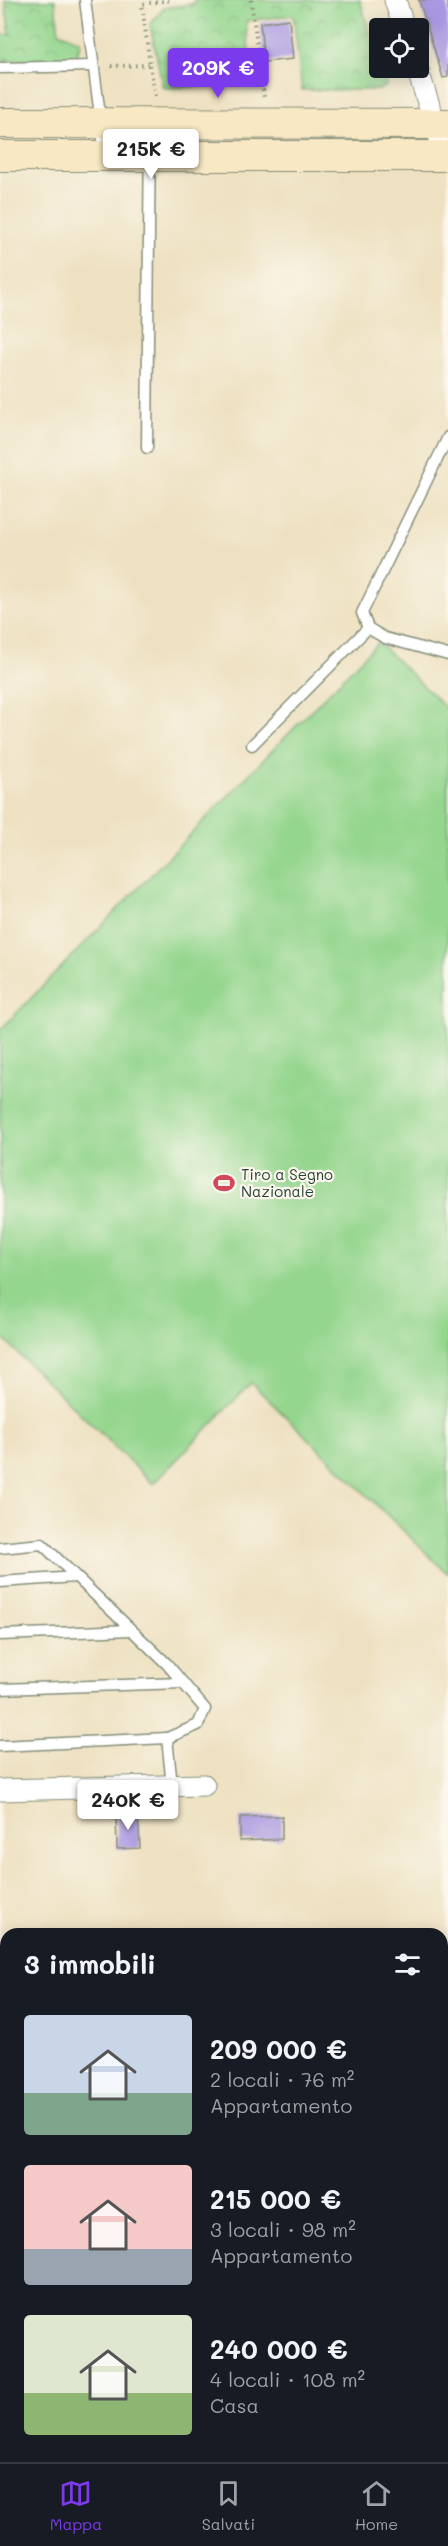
<!DOCTYPE html>
<html lang="it">
<head>
<meta charset="utf-8">
<style>
	body { margin:0; font-family:Mali,sans-serif; background:#20242c; color:#f1f3f6; height:100vh; display:flex; flex-direction:column; font-size:22px; white-space:nowrap }
	* { box-sizing:border-box; margin:0 }
	p { font-size:20px; color:#9ea1a6 }
	.icon { flex:none; width:33px; height:33px; fill:none; stroke:currentColor; stroke-width:2; stroke-linecap:round; stroke-linejoin:round }
	.map { position:relative; flex:1; overflow:hidden }
	.sheet { position:absolute; left:0px; top:1928px; width:448px; height:536px; display:flex; flex-direction:column; background:#171b24; border-radius:18px 18px 0 0; box-shadow:0 3px 15px #0003 }
	.sheet>* { flex:none }
	.controls { position:absolute; left:369px; top:18px; display:grid; gap:12px }
	.controls a { display:grid; place-items:center; width:60px; height:60px; border-radius:6px; background:#171b24; box-shadow:0 3px 15px #0003; font-size:30px }
	.price { position:absolute; translate:-50% -51px; padding:0 14px; border-radius:6px; background:#fff; color:#222; font-size:20px; line-height:39px; filter:drop-shadow(0 2px 3px #0008) }
	.price::after { content:''; position:absolute; left:50%; top:36px; width:18px; height:14px; margin-left:-9px; background:inherit; clip-path:polygon(0 0,100% 0,50% 100%) }
	.price.active { background:#7c3aed; color:#fff }
	ul { padding:0; list-style:none }
	li { display:flex; align-items:center; gap:18px; height:150px; padding:0 24px }
	li span { display:grid; place-items:center; flex:none; width:168px; height:120px; border-radius:6px; color:#555 }
	li>.icon { margin-inline-start:auto }
	span .icon { width:72px; height:72px; fill:#fffc; stroke-width:1 }
	li b { font-size:26px }
	h2 { display:flex; justify-content:space-between; align-items:center; height:72px; padding:0 24px; font-size:26px }
	.menu { display:flex; justify-content:space-around; align-items:center; height:84px; border-top:2px solid #363941; background:#171b24; font-size:16px; color:#9ea1a6 }
	.menu a { display:grid; justify-items:center; gap:3px }
	.menu .active { color:#7c3aed }
	.map>svg:first-child { display:block }
	.park { fill:url(#park-crowns); stroke:#5a8a61; stroke-width:1.5 }
	.garden { fill:#94d68e; stroke:#5a8a61; stroke-width:1.5 }
	.water { fill:url(#water-ripples); stroke:#387e7e; stroke-width:1.5 }
	.building { fill:#a998e1 }
	.lines { fill:none; stroke-linecap:round; stroke-linejoin:round }
	.service-casing { stroke:#868f7a; stroke-width:13 }
	.minor-casing { stroke:#868f7a; stroke-width:23 }
	.secondary-casing { stroke:#868f7a; stroke-width:32 }
	.path { stroke:#868f7a; stroke-width:4; stroke-dasharray:1.5 4.5; stroke-linecap:butt }
	.service { stroke:#fff; stroke-width:10 }
	.minor { stroke:#fff; stroke-width:21 }
	.secondary { stroke:#f8e8c3; stroke-width:30 }
	.labels { text-anchor:middle; dominant-baseline:central; stroke-width:4.5; stroke-linejoin:round; paint-order:stroke }
	.poi-label { font-size:15px; fill:#1f3d34; stroke:#fbf7ec; text-anchor:start }
</style>
</head>
<body>
<div class="map">
<svg width="448" height="2462" viewBox="0 0 448 2462">
	<defs>
		<pattern id="park-crowns" width="20" height="18" patternUnits="userSpaceOnUse" patternTransform="scale(1.5)"><rect width="20" height="18" fill="#94d68e"/><path d="M2 6a3 3 0 1 1 6 0M12 15a3 3 0 1 1 6 0" fill="none" stroke="#78af75"/></pattern>
		<pattern id="water-ripples" width="26" height="14" patternUnits="userSpaceOnUse" patternTransform="scale(1.5)"><rect width="26" height="14" fill="#51bfc7"/><path d="M2 4q2-2 4 0t4 0M15 11q2-2 4 0t4 0" fill="none" stroke="#439ca2"/></pattern>
	</defs>
	<rect width="100%" height="100%" fill="#fbf7ec"/>
	<filter id="ink" filterUnits="userSpaceOnUse"><feTurbulence type="fractalNoise" baseFrequency=".0167" numOctaves="2"/><feDisplacementMap in="SourceGraphic" scale="12" xChannelSelector="R" yChannelSelector="G"/><feConvolveMatrix kernelMatrix="1 2 1 2 8 2 1 2 1" color-interpolation-filters="sRGB"/></filter>
	<filter id="wash" filterUnits="userSpaceOnUse"><feTurbulence type="fractalNoise" baseFrequency=".008" numOctaves="4" result="noise"/><feDisplacementMap in="SourceGraphic" scale="24" xChannelSelector="R" yChannelSelector="G"/><feGaussianBlur stdDeviation="1.35" result="paint"/><feColorMatrix in="noise" values="0 0 0 0 0 0 0 0 0 0 0 0 0 0 0 0 0 1.4 0 .05"/><feComposite in="paint" operator="in"/></filter>
	<g filter="url(#wash)">
		<rect width="100%" height="100%" fill="#eee1c1"/>
		<g class="park">
			<path d="M5 0H55L59 32 80 41C79 52 77 57 68 63L0 60V34L10 35Z"/>
			<path d="M194 0H360L380 68 387 85 378 90H302L293 15 246 21 253 84 163 88 150 24 164 8 194 4Z"/>
		</g>
		<path class="garden" d="M378 642 448 710V1574L251 1383 153 1484 0 1336V1030Z"/>
		<g class="water">
			<path d="M448 2186V2267L443 2250V2188Z"/>
			<path d="M443 2412 448 2429V2462H347L346 2457H442Z"/>
		</g>
		<g id="blocks">
			<g class="building">
				<path d="M419 0H448V77L443 78Z"/>
				<path d="M289 19 293 59 264 62 260 23Z"/>
				<path d="M138 1813 140 1848 117 1849 116 1814Z"/>
				<path d="M282 1816V1839L240 1841V1817Z"/>
			</g>
		</g>
	</g>
	<g filter="url(#ink)">
		<use href="#blocks" fill-opacity="0" stroke="#868f7a" stroke-width="1.5"/>
		<g class="lines">
			<defs>
				<g id="service">
					<path d="M85 0 105 154"/>
					<path d="M0 68 93 66"/>
					<path d="M448 437 362 613 368 628 385 638 448 655"/>
					<path d="M147 448 150 126"/>
					<path d="M252 745 368 628"/>
					<path d="M0 1548 42 1544 167 1664 205 1709 198 1725 167 1738 172 1786"/>
					<path d="M0 1582 76 1577"/>
					<path d="M0 1635 131 1630"/>
					<path d="M0 1689 183 1683"/>
					<path d="M0 1746 167 1738"/>
				</g>
				<g id="minor">
					<path d="M395 0 404 28"/>
					<path d="M417 68 439 136"/>
					<path d="M0 1790 204 1785"/>
				</g>
				<g id="secondary">
					<path d="M0 123 448 124"/>
					<path d="M0 156H448"/>
				</g>
			</defs>
			<use href="#service" class="service-casing"/>
			<use href="#minor" class="minor-casing"/>
			<use href="#secondary" class="secondary-casing"/>
			<g class="path">
				<path d="M251 0 264 97"/>
				<path d="M150 65 155 96"/>
				<path d="M111 66 150 65 142 4 173 0"/>
			</g>
			<use href="#service" class="service"/>
			<use href="#minor" class="minor"/>
			<use href="#secondary" class="secondary"/>
		</g>
	</g>
	<defs>
		<symbol id="stadium-bare" viewBox="-9 -9 18 18"><path d="M0-5a6.5 5 0 1 0 0 10a6.5 5 0 1 0 0-10ZM-3.5-1.8h7v3.6h-7Z" fill="#d1495b" stroke="#fbf7ec" stroke-width="2.5" paint-order="stroke"/></symbol>
	</defs>
	<g fill-rule="evenodd">
		<use href="#stadium-bare" x="209" y="1168" width="30" height="30"/>
	</g>
	<g class="labels">
		<g class="poi-label">
			<text x="241" y="1174">Tiro a Segno<tspan x="241" dy="17">Nazionale</tspan></text>
		</g>
	</g>
</svg>
<div class="controls">
<a><svg class="icon" aria-label="locate" viewBox="0 0 24 24"><circle cx="12" cy="12" r="6"/><path d="M12 2v4M12 18v4M2 12h4M18 12h4"/></svg></a>
</div>
<b class="price active" style="left:218px;top:99px">209K €</b>
<b class="price" style="left:151px;top:180px">215K €</b>
<b class="price" style="left:128px;top:1831px">240K €</b>
<section class="sheet">
<h2>3 immobili<svg class="icon" aria-label="filters" viewBox="0 0 24 24"><path d="M4 7h16M4 17h16"/><circle cx="9" cy="7" r="2"/><circle cx="15" cy="17" r="2"/></svg></h2>
<ul>
<li><span style="background:linear-gradient(#c9d6e8 65%,#7fa58c 0)"><svg class="icon" aria-label="home" viewBox="0 0 24 24"><path d="M3 11l9-7 9 7M6 9v11h12V9"/></svg></span><div><b>209 000 €</b><p>2 locali · 76 m²</p><p>Appartamento</p></div></li>
<li><span style="background:linear-gradient(#f6c9c9 70%,#9aa5b1 0)"><svg class="icon" aria-label="home" viewBox="0 0 24 24"><path d="M3 11l9-7 9 7M6 9v11h12V9"/></svg></span><div><b>215 000 €</b><p>3 locali · 98 m²</p><p>Appartamento</p></div></li>
<li><span style="background:linear-gradient(#dfe7d0 65%,#8fb573 0)"><svg class="icon" aria-label="home" viewBox="0 0 24 24"><path d="M3 11l9-7 9 7M6 9v11h12V9"/></svg></span><div><b>240 000 €</b><p>4 locali · 108 m²</p><p>Casa</p></div></li>
</ul>
</section>
</div>
<nav class="menu">
<a class="active"><svg class="icon" aria-label="map" viewBox="0 0 24 24"><path d="M3 6l6-2 6 2 6-2v14l-6 2-6-2-6 2zM9 4v14M15 6v14"/></svg>Mappa</a>
<a><svg class="icon" aria-label="saved" viewBox="0 0 24 24"><path d="M7 4h10v16l-5-4-5 4z"/></svg>Salvati</a>
<a><svg class="icon" aria-label="home" viewBox="0 0 24 24"><path d="M3 11l9-7 9 7M6 9v11h12V9"/></svg>Home</a>
</nav>
</body>
</html>
